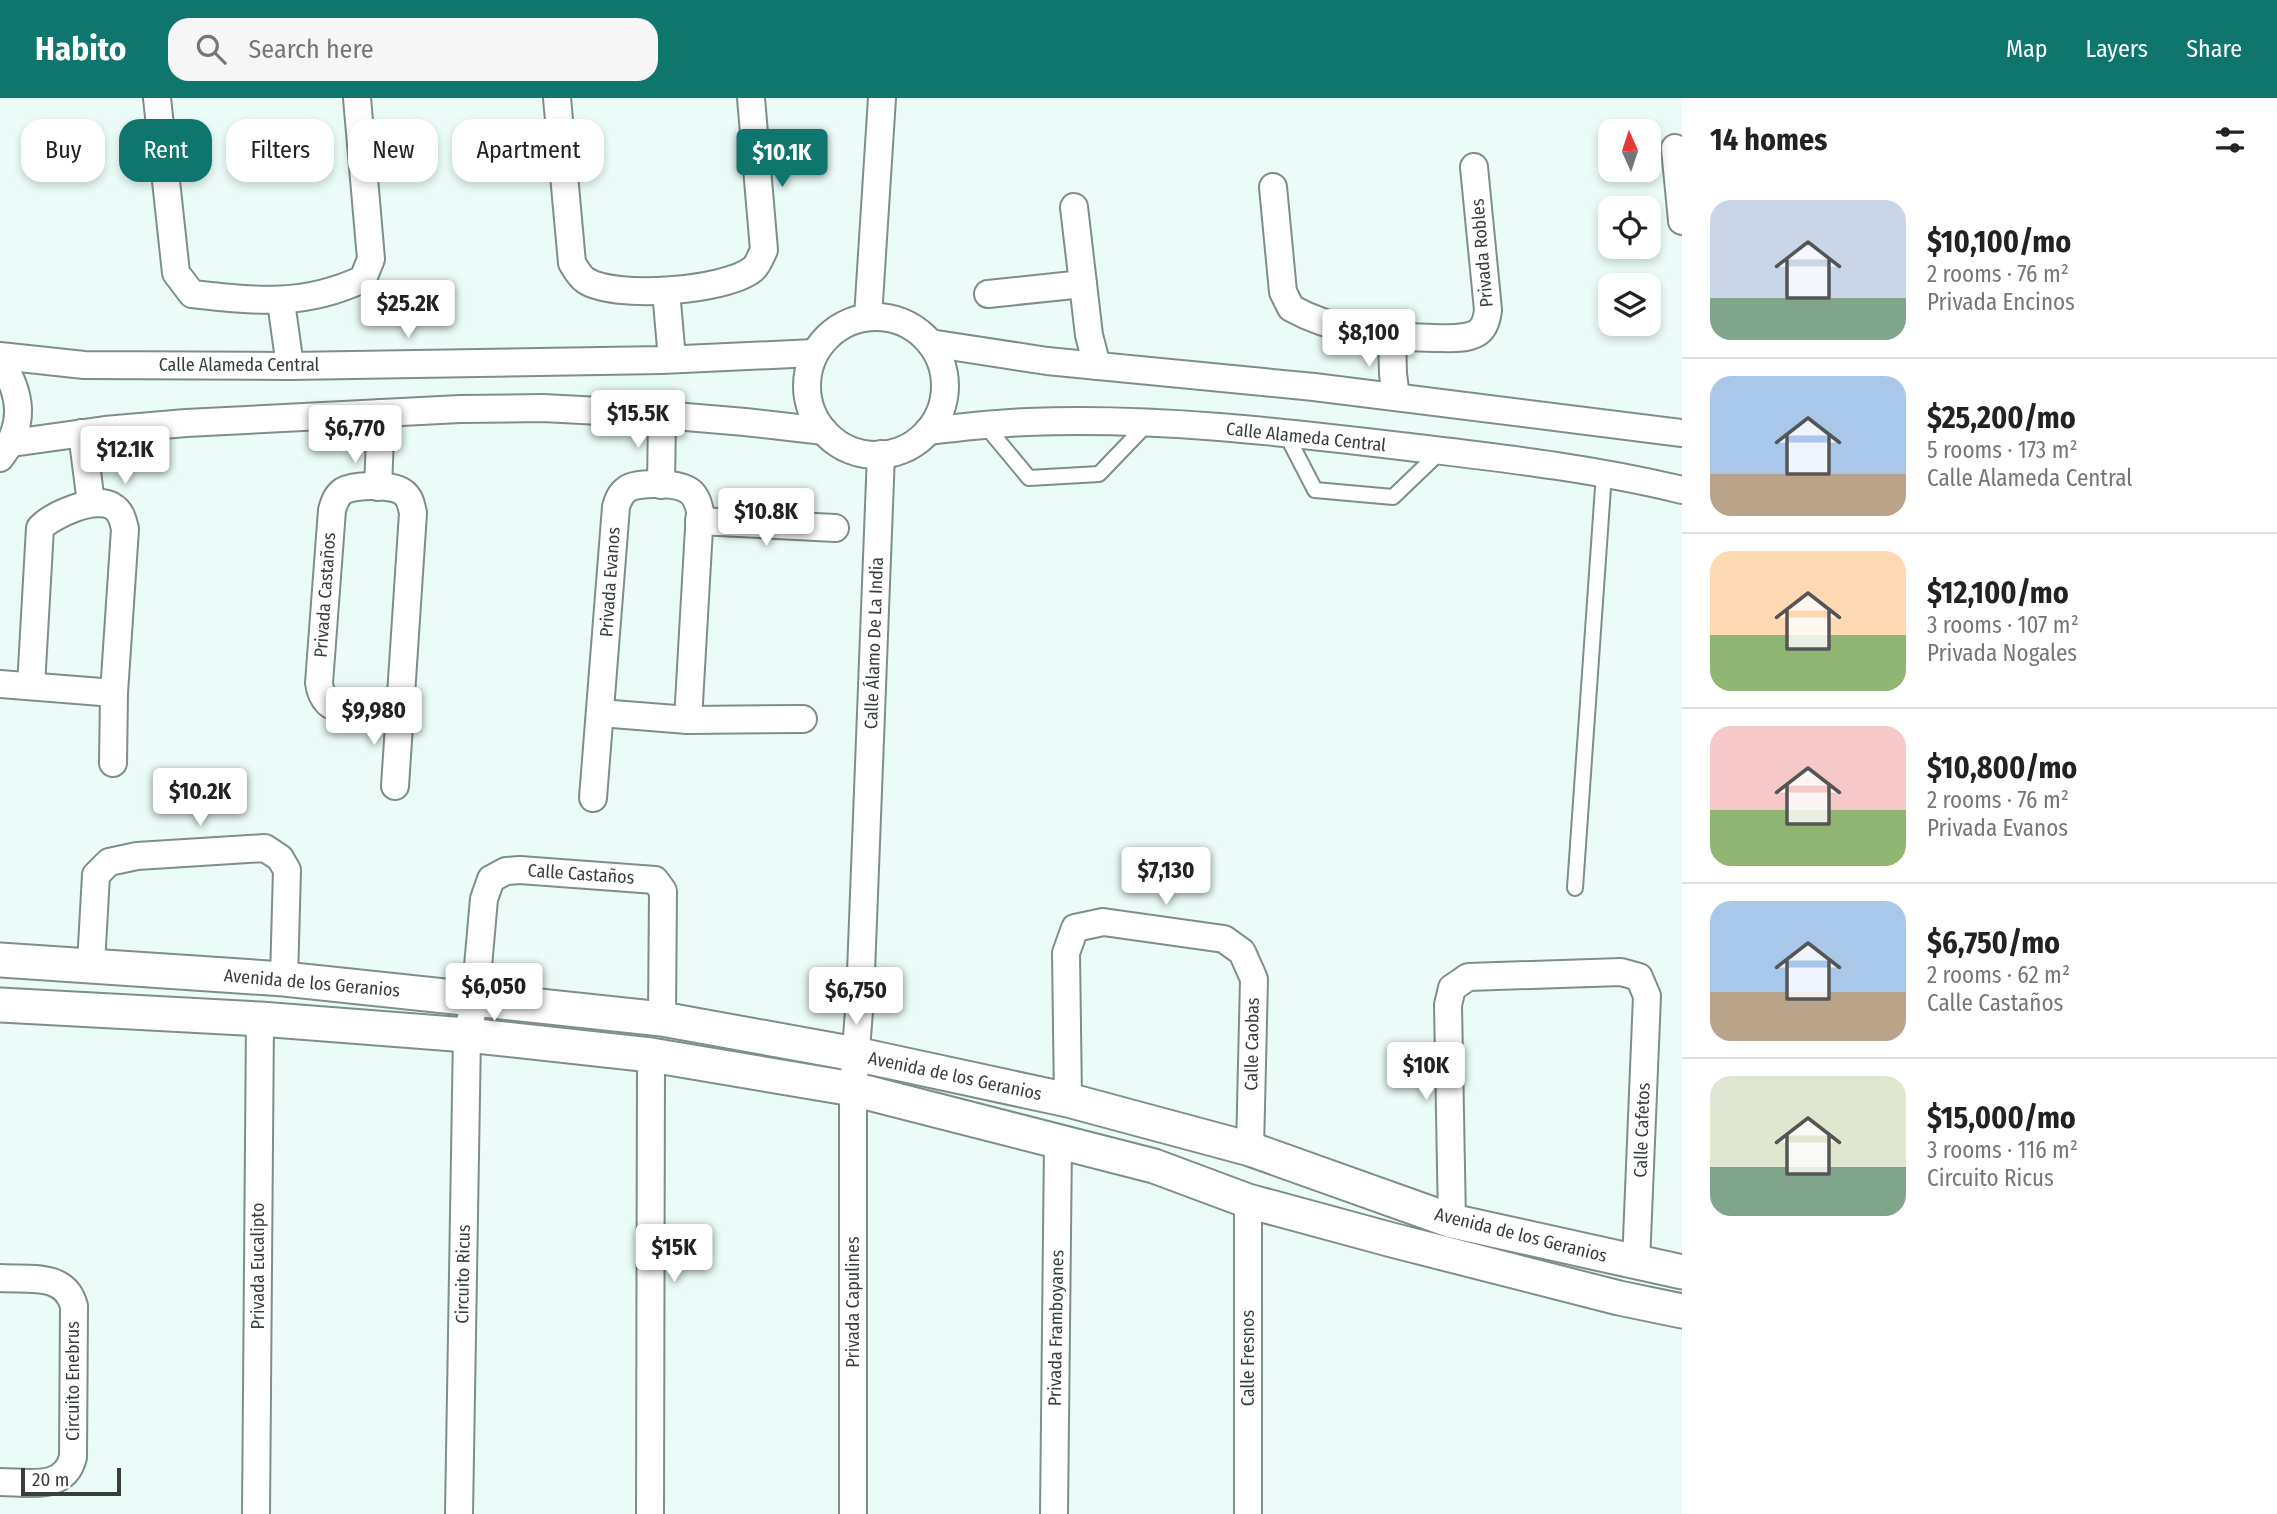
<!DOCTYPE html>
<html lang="en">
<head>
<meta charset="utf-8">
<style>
	body { margin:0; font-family:"Fira Sans Condensed",sans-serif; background:#f6f6f6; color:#222; height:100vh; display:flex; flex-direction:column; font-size:26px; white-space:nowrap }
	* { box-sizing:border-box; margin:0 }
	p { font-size:23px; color:#767676 }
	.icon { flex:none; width:38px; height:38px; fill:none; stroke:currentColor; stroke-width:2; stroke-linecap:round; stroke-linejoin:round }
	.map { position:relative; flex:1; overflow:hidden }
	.drawer { display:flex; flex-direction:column; background:#fff; width:595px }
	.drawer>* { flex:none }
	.top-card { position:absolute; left:21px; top:21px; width:665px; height:63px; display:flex; gap:14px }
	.needle { width:46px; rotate:357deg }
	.buttons { position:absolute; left:1598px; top:21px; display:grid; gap:14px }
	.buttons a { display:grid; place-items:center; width:63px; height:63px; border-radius:14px; background:#fff; box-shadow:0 4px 10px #0003; font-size:35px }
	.scale { position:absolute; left:21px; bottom:18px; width:100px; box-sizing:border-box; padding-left:7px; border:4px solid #373e3c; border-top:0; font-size:19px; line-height:24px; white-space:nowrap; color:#373e3c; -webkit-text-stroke:5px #fff; paint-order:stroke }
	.price { position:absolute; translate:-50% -60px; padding:0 16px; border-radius:7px; background:#fff; color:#222; font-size:23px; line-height:46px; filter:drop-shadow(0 2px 4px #0008) }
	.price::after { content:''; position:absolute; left:50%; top:42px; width:21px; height:16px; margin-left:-10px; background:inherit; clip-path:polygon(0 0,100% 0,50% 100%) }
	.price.on { background:#0f766e; color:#fff }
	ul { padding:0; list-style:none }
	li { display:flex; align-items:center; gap:21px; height:175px; padding:0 28px }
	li+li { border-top:2px solid #e0e0e0 }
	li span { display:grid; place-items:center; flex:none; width:196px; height:140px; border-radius:21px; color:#555 }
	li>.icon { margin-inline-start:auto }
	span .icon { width:84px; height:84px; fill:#fffc; stroke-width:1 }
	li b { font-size:30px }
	h2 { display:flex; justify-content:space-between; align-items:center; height:84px; padding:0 28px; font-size:30px }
	.tag { padding:0 24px; border-radius:21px; background:#fff; box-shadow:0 4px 10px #0003; font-size:24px; line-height:63px }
	.tag.on { background:#0f766e; color:#fff }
	header { display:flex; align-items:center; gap:42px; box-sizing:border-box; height:98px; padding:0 35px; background:#0f766e; color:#fff }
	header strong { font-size:33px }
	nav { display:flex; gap:38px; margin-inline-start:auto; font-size:24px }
	.search { width:490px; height:63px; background:#f6f6f6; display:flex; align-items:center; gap:18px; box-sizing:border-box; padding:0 24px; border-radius:21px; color:#767676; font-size:26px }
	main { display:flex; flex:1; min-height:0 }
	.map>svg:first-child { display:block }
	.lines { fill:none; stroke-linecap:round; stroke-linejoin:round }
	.service-casing { stroke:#7e8e8a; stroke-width:18 }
	.minor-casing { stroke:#7e8e8a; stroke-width:30 }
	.tertiary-casing { stroke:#7e8e8a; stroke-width:37 }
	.service { stroke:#fff; stroke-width:14 }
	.minor { stroke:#fff; stroke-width:26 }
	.tertiary { stroke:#fff; stroke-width:33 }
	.labels { text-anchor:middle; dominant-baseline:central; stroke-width:5; stroke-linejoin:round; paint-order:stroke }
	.street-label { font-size:18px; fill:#373e3c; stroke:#fff }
</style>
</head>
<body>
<header>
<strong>Habito</strong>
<div class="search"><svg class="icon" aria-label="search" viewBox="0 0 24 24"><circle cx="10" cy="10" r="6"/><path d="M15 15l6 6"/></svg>Search here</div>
<nav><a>Map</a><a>Layers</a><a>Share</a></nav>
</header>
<main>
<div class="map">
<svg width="1682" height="1416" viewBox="0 0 1682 1416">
	<rect width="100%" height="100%" fill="#ebfcf8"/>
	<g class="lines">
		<defs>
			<g id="service">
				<path d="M985 327 1029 380 1099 376 1148 325"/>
				<path d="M1285 334 1315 392 1393 399 1441 353"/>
				<path d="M1575 790 1604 375"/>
			</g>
			<g id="minor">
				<path d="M157 0 176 175 192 196C256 203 303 209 363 181L371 161 357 0"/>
				<path d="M557 0 572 165C575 170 579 178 585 182 613 202 727 193 753 171 758 167 761 158 764 152L751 0"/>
				<path d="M1675 50 1682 123"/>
				<path d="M1273 89 1283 194 1291 210C1334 234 1385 239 1434 240 1447 240 1465 242 1477 235 1485 230 1487 221 1488 212L1474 69"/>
				<path d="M1074 109 1089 237 1097 268"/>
				<path d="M666 193 672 261"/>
				<path d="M988 196 1083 186"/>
				<path d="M281 204 290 268"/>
				<path d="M868 219 882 0"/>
				<circle cx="876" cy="288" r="69"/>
				<path d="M1392 238 1393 276 1396 299"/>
				<path d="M930 245 1047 263 1314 289 1682 335"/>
				<path d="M0 258 84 267 290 268 662 262 814 255"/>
				<path d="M0 262C22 296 26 327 0 360"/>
				<path d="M928 333C961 329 995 325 1028 324 1156 319 1283 334 1409 349 1501 360 1592 370 1682 392"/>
				<path d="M82 335 91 405"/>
				<path d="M12 345 105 332 186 325 460 311 543 310 639 315 745 324 824 333"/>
				<path d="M661 387 662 317"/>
				<path d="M378 389 381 315"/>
				<path d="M699 423 835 430"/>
				<path d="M0 586 114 595"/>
				<path d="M31 588 40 430C52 417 95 398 112 408 121 413 123 422 125 431L114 595 113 665"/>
				<path d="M600 615 688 622 803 621"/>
				<path d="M395 688 413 415C411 407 411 401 404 395 394 386 355 386 343 393 336 398 334 405 332 412L319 585C320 593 322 599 328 605 339 616 383 614 400 615"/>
				<path d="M593 700 616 409C618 402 620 396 627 391 637 384 675 385 686 391 695 395 698 404 700 413L688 622"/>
				<path d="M91 866 96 777 109 764 137 758 265 750 280 760 287 772 284 881"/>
				<path d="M1068 1002 1066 855 1075 830 1103 824 1224 841 1242 854 1254 881 1250 1051"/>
				<path d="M1452 1123 1448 907 1452 890 1468 879 1621 874 1639 879 1647 898 1636 1165"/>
				<path d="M0 1180C29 1182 65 1174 74 1208L73 1359C65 1393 28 1384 0 1384"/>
				<path d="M256 1416 260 921"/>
				<path d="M459 1416 467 937 475 902 484 801 491 781 506 773 520 772 655 782 663 793 662 921"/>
				<path d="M650 1416 651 957"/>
				<path d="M853 1416V991L860 900 881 356"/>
				<path d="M1054 1416 1058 1044"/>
				<path d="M1248 1416V1103"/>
			</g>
			<g id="tertiary">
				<path d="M0 862 284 881 662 921 855 956 1068 1002 1250 1051 1452 1123 1682 1174"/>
				<path d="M0 907 260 921 467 937 651 957 853 991 1154 1068 1248 1103 1392 1142 1619 1200 1682 1213"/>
			</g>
		</defs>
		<use href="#service" class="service-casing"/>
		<use href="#minor" class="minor-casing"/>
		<use href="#tertiary" class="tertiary-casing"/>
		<use href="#service" class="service"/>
		<use href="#minor" class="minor"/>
		<use href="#tertiary" class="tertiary"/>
	</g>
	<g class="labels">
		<g class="street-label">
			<text transform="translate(1482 155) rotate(-95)">Privada Robles</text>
			<text x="239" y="267">Calle Alameda Central</text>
			<text transform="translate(1306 339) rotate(6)">Calle Alameda Central</text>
			<text transform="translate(610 484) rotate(-86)">Privada Evanos</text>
			<text transform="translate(325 497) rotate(-86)">Privada Castaños</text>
			<text transform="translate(874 545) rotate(-88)">Calle Álamo De La India</text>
			<text transform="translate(581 776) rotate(4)">Calle Castaños</text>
			<text transform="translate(312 885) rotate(5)">Avenida de los Geranios</text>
			<text transform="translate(1252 946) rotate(-89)">Calle Caobas</text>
			<text transform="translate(955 978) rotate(12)">Avenida de los Geranios</text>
			<text transform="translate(1642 1032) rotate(-88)">Calle Cafetos</text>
			<text transform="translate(1521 1137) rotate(14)">Avenida de los Geranios</text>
			<text transform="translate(258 1168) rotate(-90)">Privada Eucalipto</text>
			<text transform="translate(463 1176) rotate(-89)">Circuito Ricus</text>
			<text transform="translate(853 1204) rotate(-90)">Privada Capulines</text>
			<text transform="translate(1056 1230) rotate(-89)">Privada Framboyanes</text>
			<text transform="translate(1248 1260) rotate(-90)">Calle Fresnos</text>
			<text transform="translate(73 1283) rotate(-90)">Circuito Enebrus</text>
		</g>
	</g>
</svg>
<div class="buttons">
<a><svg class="needle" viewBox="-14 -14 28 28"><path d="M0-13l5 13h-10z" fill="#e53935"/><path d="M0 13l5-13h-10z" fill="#767676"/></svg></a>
<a><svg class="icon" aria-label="locate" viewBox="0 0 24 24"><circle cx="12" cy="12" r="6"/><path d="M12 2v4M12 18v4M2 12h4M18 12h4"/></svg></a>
<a><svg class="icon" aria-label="layers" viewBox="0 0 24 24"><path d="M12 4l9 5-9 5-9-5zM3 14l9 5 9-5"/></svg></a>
</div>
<div class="scale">20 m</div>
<b class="price on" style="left:782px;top:91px">$10.1K</b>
<b class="price" style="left:408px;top:242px">$25.2K</b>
<b class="price" style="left:1369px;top:271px">$8,100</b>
<b class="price" style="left:638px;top:352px">$15.5K</b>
<b class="price" style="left:355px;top:367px">$6,770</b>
<b class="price" style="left:125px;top:388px">$12.1K</b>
<b class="price" style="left:766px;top:450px">$10.8K</b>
<b class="price" style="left:374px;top:649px">$9,980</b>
<b class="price" style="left:200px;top:730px">$10.2K</b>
<b class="price" style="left:1166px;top:809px">$7,130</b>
<b class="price" style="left:494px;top:925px">$6,050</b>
<b class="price" style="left:856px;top:929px">$6,750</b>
<b class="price" style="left:1426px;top:1004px">$10K</b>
<b class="price" style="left:674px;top:1186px">$15K</b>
<div class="top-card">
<a class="tag">Buy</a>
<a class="tag on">Rent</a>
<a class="tag">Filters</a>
<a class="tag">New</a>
<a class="tag">Apartment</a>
</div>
</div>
<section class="drawer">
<h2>14 homes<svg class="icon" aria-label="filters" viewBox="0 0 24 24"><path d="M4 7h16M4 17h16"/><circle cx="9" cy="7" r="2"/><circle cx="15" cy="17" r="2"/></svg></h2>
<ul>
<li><span style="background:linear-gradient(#c9d6e8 70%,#7fa58c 0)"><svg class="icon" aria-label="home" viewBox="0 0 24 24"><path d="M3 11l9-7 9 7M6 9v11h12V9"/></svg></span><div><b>$10,100/mo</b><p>2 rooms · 76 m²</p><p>Privada Encinos</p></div></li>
<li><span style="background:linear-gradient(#a9c7e8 70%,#b9a48a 0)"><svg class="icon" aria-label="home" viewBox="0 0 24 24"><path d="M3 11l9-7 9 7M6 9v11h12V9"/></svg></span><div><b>$25,200/mo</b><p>5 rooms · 173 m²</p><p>Calle Alameda Central</p></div></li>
<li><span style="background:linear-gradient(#ffd9b3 60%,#8fb573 0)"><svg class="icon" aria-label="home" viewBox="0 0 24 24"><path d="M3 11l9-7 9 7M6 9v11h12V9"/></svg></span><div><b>$12,100/mo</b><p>3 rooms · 107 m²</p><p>Privada Nogales</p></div></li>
<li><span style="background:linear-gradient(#f6c9c9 60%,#8fb573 0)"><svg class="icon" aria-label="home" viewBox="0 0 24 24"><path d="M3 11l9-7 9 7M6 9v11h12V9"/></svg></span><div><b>$10,800/mo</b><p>2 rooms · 76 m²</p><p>Privada Evanos</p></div></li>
<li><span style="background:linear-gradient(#a9c7e8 65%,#b9a48a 0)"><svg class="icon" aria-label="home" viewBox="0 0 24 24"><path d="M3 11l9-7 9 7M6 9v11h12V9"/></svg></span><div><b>$6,750/mo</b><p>2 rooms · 62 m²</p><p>Calle Castaños</p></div></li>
<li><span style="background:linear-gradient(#dfe7d0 65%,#7fa58c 0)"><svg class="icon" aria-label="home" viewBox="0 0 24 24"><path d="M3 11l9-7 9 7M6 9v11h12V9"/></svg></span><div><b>$15,000/mo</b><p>3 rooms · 116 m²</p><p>Circuito Ricus</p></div></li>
</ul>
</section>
</main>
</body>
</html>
